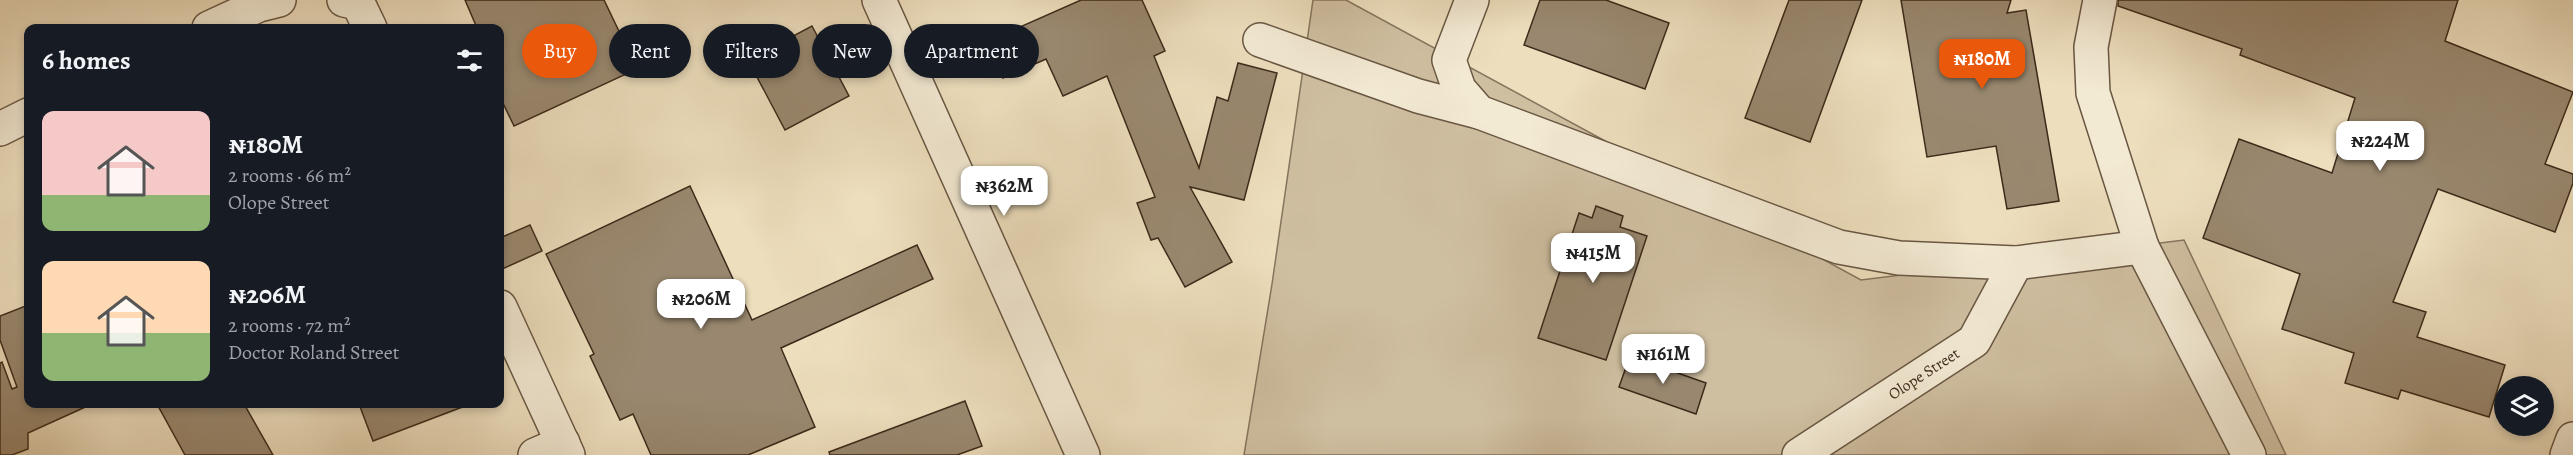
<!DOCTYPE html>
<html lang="en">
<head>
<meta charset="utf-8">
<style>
	body { margin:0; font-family:Alegreya,serif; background:#20242c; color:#f1f3f6; height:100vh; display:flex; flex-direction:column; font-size:22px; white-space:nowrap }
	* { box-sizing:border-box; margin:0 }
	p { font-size:20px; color:#9ea1a6 }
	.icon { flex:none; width:33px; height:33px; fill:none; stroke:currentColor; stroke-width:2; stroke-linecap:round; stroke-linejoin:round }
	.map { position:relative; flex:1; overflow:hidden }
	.side { position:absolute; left:24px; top:24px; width:480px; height:384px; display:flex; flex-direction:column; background:#171b24; border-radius:12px; box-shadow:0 3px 9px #0003 }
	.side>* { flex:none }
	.hud { position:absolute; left:522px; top:24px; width:570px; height:54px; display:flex; gap:12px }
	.controls { position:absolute; left:2494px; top:376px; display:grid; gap:12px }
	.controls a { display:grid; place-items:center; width:60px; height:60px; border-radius:50%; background:#171b24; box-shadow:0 3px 9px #0003; font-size:30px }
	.price { position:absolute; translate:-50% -51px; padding:0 14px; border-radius:12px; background:#fff; color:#222; font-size:20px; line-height:39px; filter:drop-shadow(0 2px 3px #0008) }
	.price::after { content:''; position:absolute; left:50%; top:36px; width:18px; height:14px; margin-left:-9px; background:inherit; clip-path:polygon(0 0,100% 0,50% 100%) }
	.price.selected { background:#ea580c; color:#fff }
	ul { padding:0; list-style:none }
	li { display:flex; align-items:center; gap:18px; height:150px; padding:0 18px }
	li span { display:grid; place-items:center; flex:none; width:168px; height:120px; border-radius:12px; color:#555 }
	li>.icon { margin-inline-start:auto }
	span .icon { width:72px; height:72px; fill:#fffc; stroke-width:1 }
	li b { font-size:26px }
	h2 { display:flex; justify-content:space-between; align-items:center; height:72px; padding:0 18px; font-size:26px }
	.pill { padding:0 21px; border-radius:27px; background:#171b24; box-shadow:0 3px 9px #0003; font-size:21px; line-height:54px }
	.pill.selected { background:#ea580c; color:#fff }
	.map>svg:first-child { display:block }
	.green { fill:#cfbfa1; stroke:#86745e; stroke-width:1.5 }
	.building { fill:#99886f; stroke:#3d2a1a; stroke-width:1.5 }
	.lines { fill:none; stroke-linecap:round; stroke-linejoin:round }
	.street-casing { stroke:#695743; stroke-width:36 }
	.street { stroke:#f3ead4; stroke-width:33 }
	.labels { text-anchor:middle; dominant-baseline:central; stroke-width:5; stroke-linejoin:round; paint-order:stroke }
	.street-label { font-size:16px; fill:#3d2a1a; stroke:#f3ead4 }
</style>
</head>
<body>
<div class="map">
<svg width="2573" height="455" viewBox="0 0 2573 455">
	<rect width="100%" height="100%" fill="#eddebd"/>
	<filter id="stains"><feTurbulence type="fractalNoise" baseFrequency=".00333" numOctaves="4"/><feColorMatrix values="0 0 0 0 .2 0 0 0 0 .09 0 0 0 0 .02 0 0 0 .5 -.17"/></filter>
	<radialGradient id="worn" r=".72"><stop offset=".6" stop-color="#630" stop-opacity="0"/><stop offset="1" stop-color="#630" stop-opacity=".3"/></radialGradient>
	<path class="green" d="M1313 0H1346L1861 280 2184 240 2286 455H1244L1272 284Z"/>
	<g class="building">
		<path d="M465 0H604L637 69 514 126 500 97V28H477Z"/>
		<path d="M1081 0H1142L1165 51 1154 56 1199 168 1217 97 1228 101 1238 63 1277 73 1244 200 1190 187 1232 262 1185 287 1158 238 1151 240 1137 203 1155 197 1107 76 1063 96 1046 59 1003 78 986 42Z"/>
		<path d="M1540 0H1606L1669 23 1645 89 1524 45Z"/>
		<path d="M1789 0H1862L1810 142 1745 118Z"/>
		<path d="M1901 0H2011L2007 13 2026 10 2059 201 2007 209 1996 146 1927 157Z"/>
		<path d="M2118 0H2458L2445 41 2573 92 2545 164 2573 174V183L2555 232 2438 189 2393 302 2426 312 2417 337 2505 365 2489 417 2401 390 2398 399 2345 383 2354 353 2282 329 2300 274 2203 238 2239 139 2332 173 2355 98 2240 55 2242 49 2118 6Z"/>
		<path d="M812 26 849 96 785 130 748 60Z"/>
		<path d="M690 186 752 320 917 245 933 279 781 348 815 427 748 455H651L633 414 620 420 590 356 594 354 546 254Z"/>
		<path d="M1596 206 1623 216 1620 227 1647 236 1606 360 1538 338 1579 213 1592 218Z"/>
		<path d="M530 225 542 251 500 270V238Z"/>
		<path d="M28 305V404H92L28 433V449L12 455H0V363L2 362 12 389 17 387 0 340V316Z"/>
		<path d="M1630 356 1706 383 1696 414 1619 387Z"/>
		<path d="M965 401 982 446 957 455H830L829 452Z"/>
		<path d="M157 404H244L273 455H185Z"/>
		<path d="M359 404H464L465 406 373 441Z"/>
	</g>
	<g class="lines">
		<defs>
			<g id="street">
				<path d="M344 0 358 3 370 28"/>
				<path d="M879 0 1083 455"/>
				<path d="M1472 0 1449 60 1459 89 1479 112 1839 247 1899 258 2016 263 2142 247 2093 93 2091 47 2100 0"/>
				<path d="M209 28 259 5 279 0"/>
				<path d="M1260 40 1418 96 1479 112"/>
				<path d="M0 129 28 115"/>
				<path d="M2142 247 2249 455"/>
				<path d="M500 307 568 455"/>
				<path d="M535 455 563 443"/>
				<path d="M1799 455 1974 341 2016 263"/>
				<path d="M2567 455 2573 439"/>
			</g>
		</defs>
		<use href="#street" class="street-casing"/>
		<use href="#street" class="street"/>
	</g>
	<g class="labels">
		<g class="street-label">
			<text transform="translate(1924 374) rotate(-33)">Olope Street</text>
		</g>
	</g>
	<rect width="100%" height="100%" filter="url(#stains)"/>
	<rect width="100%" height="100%" fill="url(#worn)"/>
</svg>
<div class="controls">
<a><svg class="icon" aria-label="layers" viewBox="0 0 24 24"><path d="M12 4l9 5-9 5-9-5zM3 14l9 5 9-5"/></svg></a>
</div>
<b class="price selected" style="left:1982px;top:90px">₦180M</b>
<b class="price" style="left:2380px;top:172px">₦224M</b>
<b class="price" style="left:1004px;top:217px">₦362M</b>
<b class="price" style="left:1593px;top:284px">₦415M</b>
<b class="price" style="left:701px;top:330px">₦206M</b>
<b class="price" style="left:1663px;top:385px">₦161M</b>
<div class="hud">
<a class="pill selected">Buy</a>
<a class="pill">Rent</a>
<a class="pill">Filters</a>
<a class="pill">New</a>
<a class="pill">Apartment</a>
</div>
<section class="side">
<h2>6 homes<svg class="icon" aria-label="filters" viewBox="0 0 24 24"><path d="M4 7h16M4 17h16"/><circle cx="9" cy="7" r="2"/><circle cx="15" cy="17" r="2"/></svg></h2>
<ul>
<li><span style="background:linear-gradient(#f6c9c9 70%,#8fb573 0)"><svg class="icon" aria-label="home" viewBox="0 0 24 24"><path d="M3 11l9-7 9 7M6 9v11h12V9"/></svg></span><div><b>₦180M</b><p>2 rooms · 66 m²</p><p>Olope Street</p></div></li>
<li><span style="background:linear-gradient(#ffd9b3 60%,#8fb573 0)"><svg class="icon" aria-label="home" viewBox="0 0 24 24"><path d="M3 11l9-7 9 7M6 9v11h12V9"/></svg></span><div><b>₦206M</b><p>2 rooms · 72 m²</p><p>Doctor Roland Street</p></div></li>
</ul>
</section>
</div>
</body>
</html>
